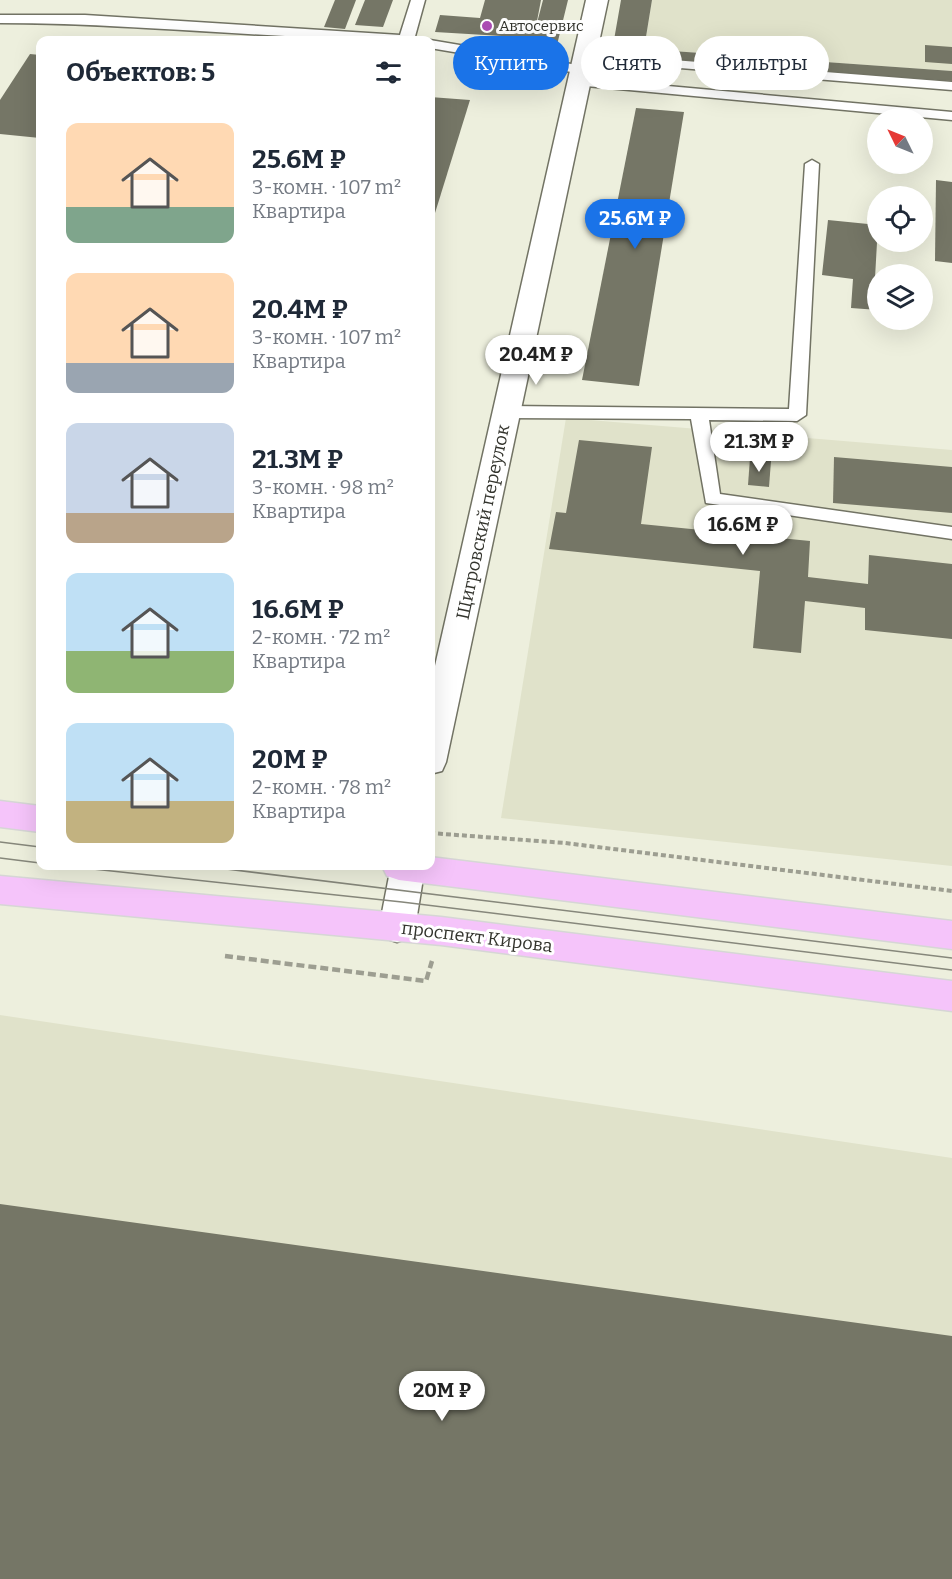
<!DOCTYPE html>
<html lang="ru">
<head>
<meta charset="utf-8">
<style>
	body { margin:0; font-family:Bitter,serif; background:#f6f6f7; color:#1f2937; height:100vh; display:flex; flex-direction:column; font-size:22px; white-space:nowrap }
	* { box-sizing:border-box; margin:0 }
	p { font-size:20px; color:#747a83 }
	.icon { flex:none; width:33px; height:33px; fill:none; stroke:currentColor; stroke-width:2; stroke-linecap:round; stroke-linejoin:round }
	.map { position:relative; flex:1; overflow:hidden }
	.drawer { position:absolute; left:36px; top:36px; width:399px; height:834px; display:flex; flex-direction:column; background:#fff; border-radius:12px; box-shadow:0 6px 24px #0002 }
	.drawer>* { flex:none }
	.top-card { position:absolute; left:453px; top:36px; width:408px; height:54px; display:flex; gap:12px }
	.needle { width:39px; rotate:313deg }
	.controls { position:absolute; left:867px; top:108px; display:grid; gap:12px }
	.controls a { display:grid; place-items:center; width:66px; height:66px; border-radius:50%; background:#fff; box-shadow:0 6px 24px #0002; font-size:30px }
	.price { position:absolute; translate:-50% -51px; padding:0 14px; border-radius:21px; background:#fff; color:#222; font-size:20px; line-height:39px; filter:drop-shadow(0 2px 3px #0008) }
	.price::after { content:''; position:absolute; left:50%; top:36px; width:18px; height:14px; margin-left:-9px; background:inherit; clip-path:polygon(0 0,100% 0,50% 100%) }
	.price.on { background:#1a73e8; color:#fff }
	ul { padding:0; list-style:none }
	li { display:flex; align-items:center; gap:18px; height:150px; padding:0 30px }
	li span { display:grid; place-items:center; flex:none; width:168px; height:120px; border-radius:12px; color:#555 }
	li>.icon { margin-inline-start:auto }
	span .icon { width:72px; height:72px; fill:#fffc; stroke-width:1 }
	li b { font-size:26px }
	h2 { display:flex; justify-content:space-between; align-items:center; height:72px; padding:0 30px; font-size:26px }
	.tag { padding:0 21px; border-radius:27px; background:#fff; box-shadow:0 6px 24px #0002; font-size:21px; line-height:54px }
	.tag.on { background:#1a73e8; color:#fff }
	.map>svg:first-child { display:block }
	.built { fill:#e0e2ca }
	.building { fill:#757666 }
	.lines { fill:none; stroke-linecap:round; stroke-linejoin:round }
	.service-casing { stroke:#727364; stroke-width:3 }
	.minor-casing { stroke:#727364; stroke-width:3 }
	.primary-casing { stroke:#d6d6d5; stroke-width:3 }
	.path-far1 { stroke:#9d9e91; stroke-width:4; stroke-dasharray:5 3; stroke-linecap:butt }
	.path { stroke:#9d9e91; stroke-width:4.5; stroke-dasharray:8 4; stroke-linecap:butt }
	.service { fill:#fff; fill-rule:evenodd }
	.minor { fill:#fff; fill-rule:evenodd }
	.primary { fill:#f5c4fa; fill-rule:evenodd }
	.tram { stroke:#86877b; stroke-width:1.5 }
	.poi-dot { fill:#ac4cb5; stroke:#fff; stroke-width:2 }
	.labels { text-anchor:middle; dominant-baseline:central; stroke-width:6; stroke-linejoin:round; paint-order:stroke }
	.far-poi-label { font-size:15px; fill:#33342d; stroke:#fff; text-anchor:start }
	.street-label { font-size:18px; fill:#33342d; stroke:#fff }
</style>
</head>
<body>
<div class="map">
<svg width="952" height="1579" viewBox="0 0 952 1579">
	<rect width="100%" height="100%" fill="#edefdd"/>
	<g class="built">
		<path d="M652 0H952V71L644 49Z"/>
		<path d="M566 418 952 450V866L501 818Z"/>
		<path d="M0 1015 952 1158V1579H0Z"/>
	</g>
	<g class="building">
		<path d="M335 0H356L345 29 324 27Z"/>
		<path d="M365 0H393L383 27 355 25Z"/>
		<path d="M485 0H541L537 21 523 20 537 23 543 0H568L556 49 531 46 533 38 435 32 440 15 480 18Z"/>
		<path d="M621 0H652L644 49 952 71V81L611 57Z"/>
		<path d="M925 45 952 47V64L925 62Z"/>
		<path d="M30 54 40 55V138L0 134V100Z"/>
		<path d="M430 97 470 100 431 226H430Z"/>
		<path d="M636 108 684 112 639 386 582 380Z"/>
		<path d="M936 180 952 182V263L935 261Z"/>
		<path d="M828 220 878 225 875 278H878V310L851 308 853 279 822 275Z"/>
		<path d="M579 440 652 447 641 524 810 541 808 577 868 584 869 555 952 564V639L865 630V608L805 601 801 653 753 648 760 571 549 549 556 512 566 513Z"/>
		<path d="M834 457 952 467V513L833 503Z"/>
		<path d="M750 458 771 461 769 487 748 485Z"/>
		<path d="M0 1204 952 1336V1579H0Z"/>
	</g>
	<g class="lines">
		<defs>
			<g id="service">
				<path d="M411 0H425L414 40C275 40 138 23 0 23V15H85L400 35Z"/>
				<path d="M427 40H430L583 66 590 70 583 74 430 48V40Z"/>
				<path d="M585 53 952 82V90L580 60V54Z"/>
				<path d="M580 78 952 112V120L575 85V79Z"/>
				<path d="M812 160 819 164 806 415 797 421 709 420 720 494 952 527V539L706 503 691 419 508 418 499 412 508 406 789 409 805 164Z"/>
			</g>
			<g id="minor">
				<path d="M586 0H608L446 762 442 771 430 774V688Z"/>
				<path d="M391 866H425L415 928 409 938 397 942 385 938 379 928Z"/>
			</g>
			<g id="primary">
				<path d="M0 801 40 806V832L0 827Z"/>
				<path d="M430 857 952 921V949L399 880 387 876 382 866H430Z"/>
				<path d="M0 876 441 917 952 981V1011L441 945 0 904Z"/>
			</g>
		</defs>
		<use href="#service" class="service-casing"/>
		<use href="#minor" class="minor-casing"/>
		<use href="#primary" class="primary-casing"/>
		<path class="path-far1" d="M430 833 565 843 952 891"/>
		<path class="path" d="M225 956 426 981 432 961"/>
		<use href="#service" class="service"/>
		<use href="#minor" class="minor"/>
		<use href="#primary" class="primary"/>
		<g class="tram">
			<path d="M0 842 40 847"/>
			<path d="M0 858 40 863"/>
			<path d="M65 866 402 902 952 970"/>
			<path d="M202 866 952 958"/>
		</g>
	</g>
	<circle class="poi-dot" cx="487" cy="26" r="6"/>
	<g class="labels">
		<g class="far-poi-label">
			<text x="499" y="26">Автосервис</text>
		</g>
		<g class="street-label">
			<text transform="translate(483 522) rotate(-78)">Щигровский переулок</text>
			<text transform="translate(477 937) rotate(7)">проспект Кирова</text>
		</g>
	</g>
</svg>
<div class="controls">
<a><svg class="needle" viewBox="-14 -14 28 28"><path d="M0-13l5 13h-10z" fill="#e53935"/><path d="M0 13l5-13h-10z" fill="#747a83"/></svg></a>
<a><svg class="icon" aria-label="locate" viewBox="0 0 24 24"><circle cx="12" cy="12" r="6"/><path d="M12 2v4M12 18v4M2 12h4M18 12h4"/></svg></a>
<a><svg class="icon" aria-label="layers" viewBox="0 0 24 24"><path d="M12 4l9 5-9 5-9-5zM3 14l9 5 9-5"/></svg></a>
</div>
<b class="price on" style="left:635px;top:250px">25.6M ₽</b>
<b class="price" style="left:536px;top:386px">20.4M ₽</b>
<b class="price" style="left:759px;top:473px">21.3M ₽</b>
<b class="price" style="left:743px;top:556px">16.6M ₽</b>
<b class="price" style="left:442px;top:1422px">20M ₽</b>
<div class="top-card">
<a class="tag on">Купить</a>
<a class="tag">Снять</a>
<a class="tag">Фильтры</a>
</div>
<section class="drawer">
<h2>Объектов: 5<svg class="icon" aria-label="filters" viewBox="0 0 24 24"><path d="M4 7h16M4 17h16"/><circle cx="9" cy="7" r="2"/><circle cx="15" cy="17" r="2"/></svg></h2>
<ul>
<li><span style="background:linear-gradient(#ffd9b3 70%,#7fa58c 0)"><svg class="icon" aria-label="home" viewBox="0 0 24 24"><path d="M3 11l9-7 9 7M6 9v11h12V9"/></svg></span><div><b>25.6M ₽</b><p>3-комн. · 107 m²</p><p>Квартира</p></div></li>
<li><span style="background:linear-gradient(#ffd9b3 75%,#9aa5b1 0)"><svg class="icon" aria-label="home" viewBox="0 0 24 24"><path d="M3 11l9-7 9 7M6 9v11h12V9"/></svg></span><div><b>20.4M ₽</b><p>3-комн. · 107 m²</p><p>Квартира</p></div></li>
<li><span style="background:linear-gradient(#c9d6e8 75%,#b9a48a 0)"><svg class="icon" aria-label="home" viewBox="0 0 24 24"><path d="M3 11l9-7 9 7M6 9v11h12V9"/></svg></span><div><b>21.3M ₽</b><p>3-комн. · 98 m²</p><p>Квартира</p></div></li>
<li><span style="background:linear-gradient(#bfe0f5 65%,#8fb573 0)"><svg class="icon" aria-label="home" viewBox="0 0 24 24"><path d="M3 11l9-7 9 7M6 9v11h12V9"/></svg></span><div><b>16.6M ₽</b><p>2-комн. · 72 m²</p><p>Квартира</p></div></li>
<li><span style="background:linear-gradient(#bfe0f5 65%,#c2b280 0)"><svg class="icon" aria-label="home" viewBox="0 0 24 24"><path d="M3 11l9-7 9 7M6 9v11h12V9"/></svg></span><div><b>20M ₽</b><p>2-комн. · 78 m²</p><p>Квартира</p></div></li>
</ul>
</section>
</div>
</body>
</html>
